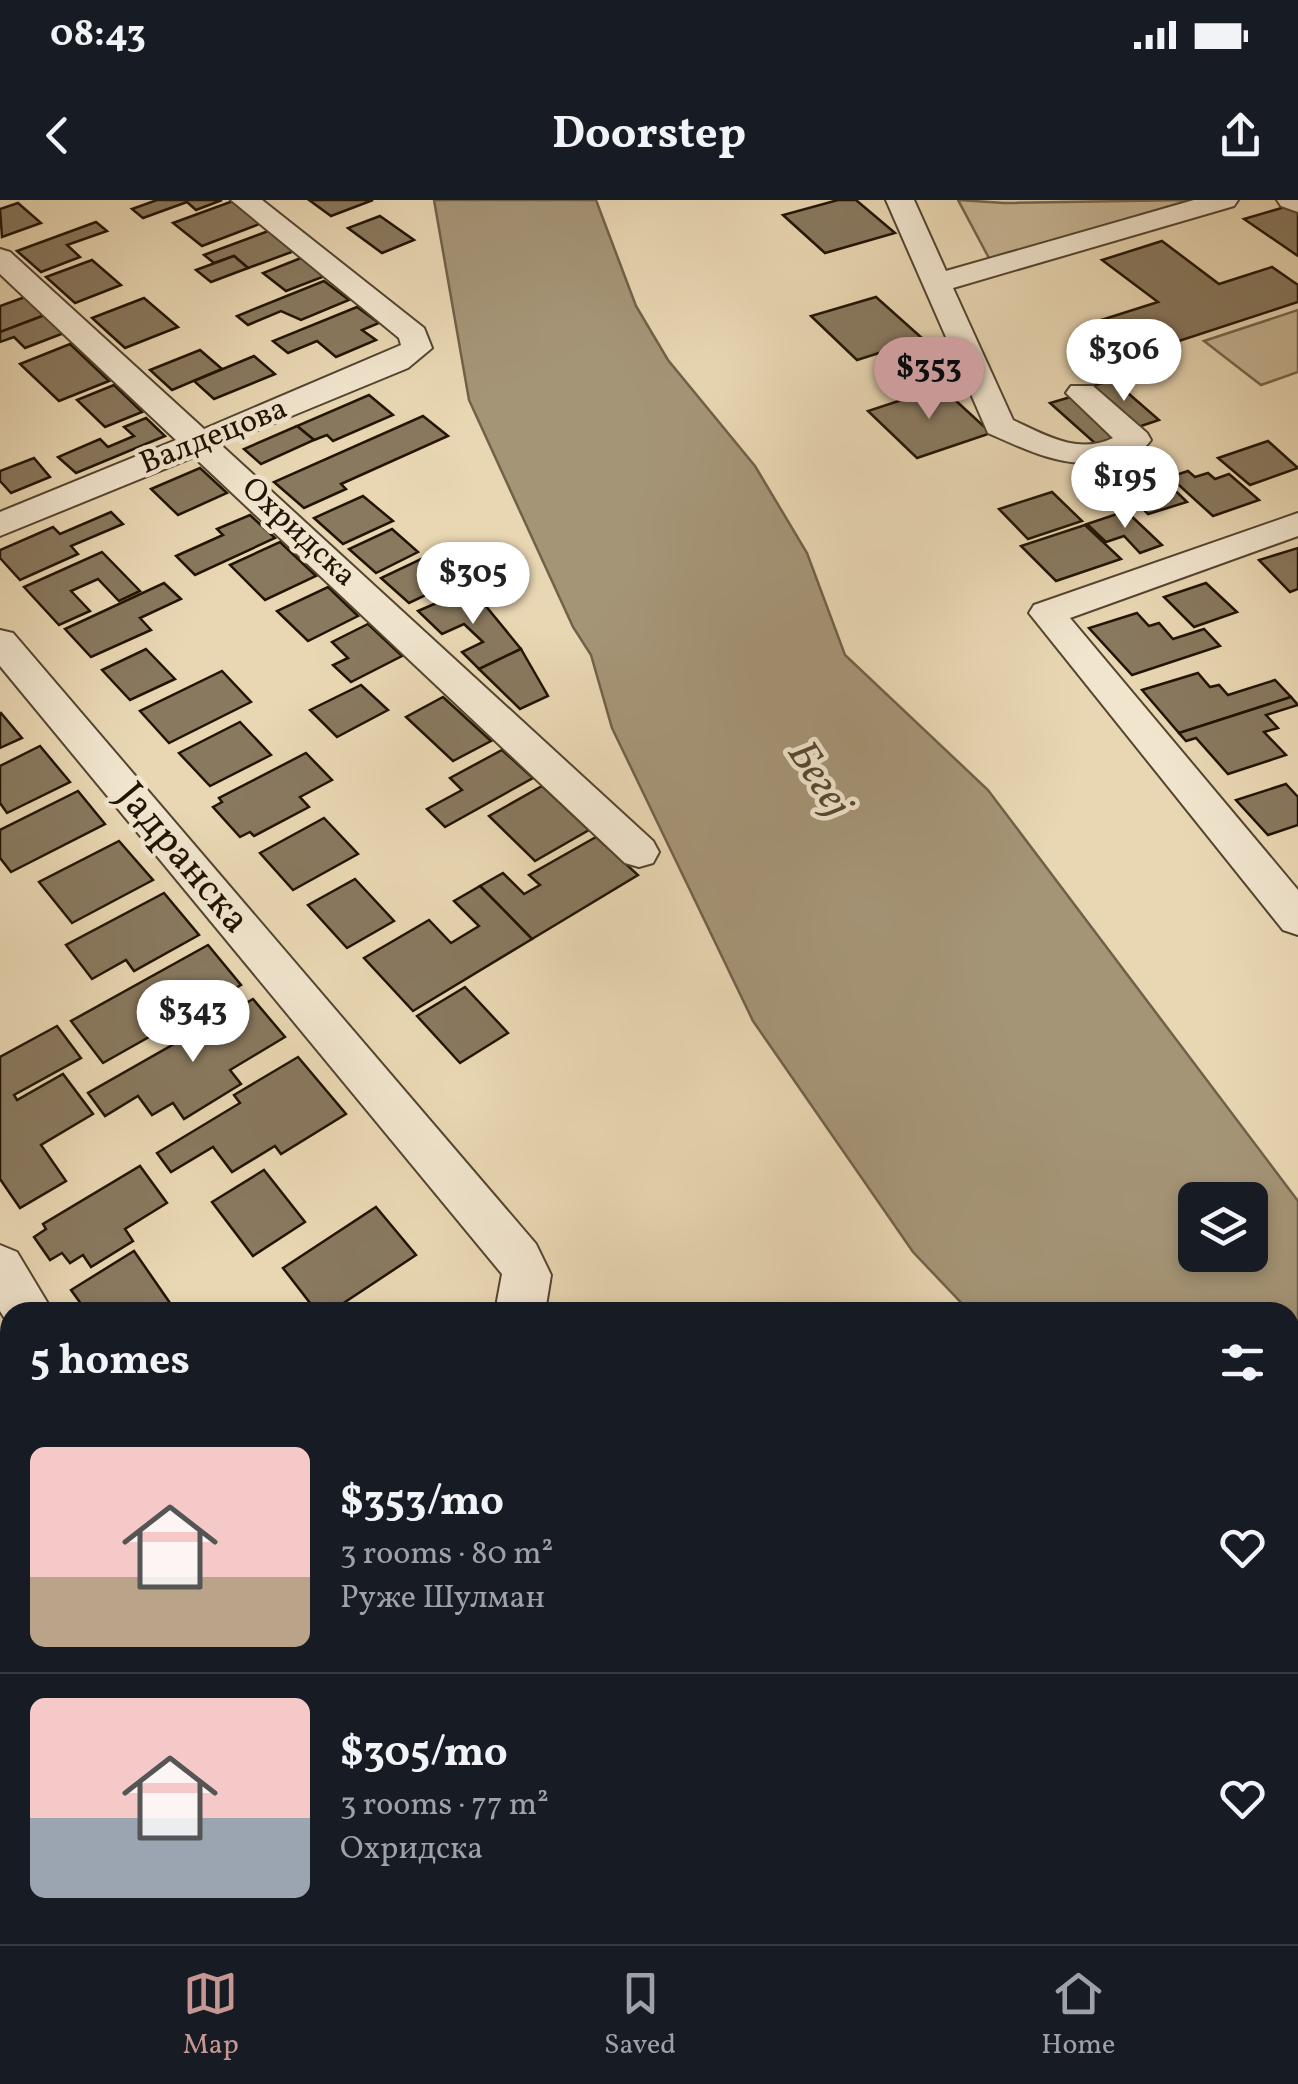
<!DOCTYPE html>
<html lang="en">
<head>
<meta charset="utf-8">
<style>
	body { margin:0; font-family:Vollkorn,serif; background:#242831; color:#f1f3f6; height:100vh; display:flex; flex-direction:column; font-size:38px; white-space:nowrap }
	* { box-sizing:border-box; margin:0 }
	p { font-size:32px; color:#9ea1a6 }
	.icon { flex:none; width:55px; height:55px; fill:none; stroke:currentColor; stroke-width:2; stroke-linecap:round; stroke-linejoin:round }
	.map { position:relative; flex:1; overflow:hidden }
	.drawer { position:absolute; left:0px; top:1102px; width:1300px; height:642px; display:flex; flex-direction:column; background:#171b24; border-radius:30px 30px 0 0; box-shadow:0 5px 15px #0003 }
	.drawer>* { flex:none }
	.controls { position:absolute; left:1178px; top:982px; display:grid; gap:20px }
	.controls a { display:grid; place-items:center; width:90px; height:90px; border-radius:15px; background:#171b24; box-shadow:0 5px 15px #0003; font-size:50px }
	.price { position:absolute; translate:-50% -85px; padding:0 22px; border-radius:35px; background:#fff; color:#222; font-size:32px; line-height:65px; filter:drop-shadow(0 2px 5px #0008) }
	.price::after { content:''; position:absolute; left:50%; top:60px; width:30px; height:22px; margin-left:-15px; background:inherit; clip-path:polygon(0 0,100% 0,50% 100%) }
	.price.current { background:#c59692; color:#111 }
	ul { padding:0; list-style:none }
	li { display:flex; align-items:center; gap:30px; height:250px; padding:0 30px }
	li+li { border-top:2px solid #363941 }
	li span { display:grid; place-items:center; flex:none; width:280px; height:200px; border-radius:15px; color:#555 }
	li>.icon { margin-inline-start:auto }
	span .icon { width:120px; height:120px; fill:#fffc; stroke-width:1 }
	li b { font-size:42px }
	h2 { display:flex; justify-content:space-between; align-items:center; height:120px; padding:0 30px; font-size:42px }
	.status { display:flex; justify-content:space-between; align-items:center; height:70px; padding:0 50px; background:#171b24; direction:ltr }
	.status svg { height:28px; fill:currentColor }
	header { display:flex; justify-content:space-between; align-items:center; height:130px; padding:0 30px; background:#171b24; font-size:45px; font-weight:700 }
	.dock { display:flex; justify-content:space-around; align-items:center; height:140px; border-top:2px solid #363941; background:#171b24; font-size:28px; color:#9ea1a6 }
	.dock a { display:grid; justify-items:center; gap:5px }
	.dock .current { color:#c59692 }
	.map>svg:first-child { display:block }
	.green { fill:#c7b695; stroke:#74654c; stroke-width:2.5 }
	.water { fill:#a59577; stroke:#706149; stroke-width:2.5; fill-rule:evenodd }
	.building { fill:#89795f; stroke:#211403; stroke-width:2.5 }
	.lines { fill:none; stroke-linecap:round; stroke-linejoin:round }
	.minor-casing { stroke:#53452f; stroke-width:4 }
	.minor { fill:#f1e5ce; fill-rule:evenodd }
	.rail-casing { stroke:#211403; stroke-width:12 }
	.rail { stroke:#f1e5ce; stroke-width:9; stroke-dasharray:28; stroke-linecap:butt }
	.labels { text-anchor:middle; dominant-baseline:central; stroke-width:9; stroke-linejoin:round; paint-order:stroke }
	.far-street-label { font-size:32px; fill:#211403; stroke:#f1e5ce }
	.street-label { font-size:40px; fill:#211403; stroke:#f1e5ce }
	.water-label { font-size:42px; font-style:italic; fill:#564831; stroke:#f1e5ce }
</style>
</head>
<body>
<div class="status"><b>08:43</b><svg viewBox="0 0 49 12"><path d="M0 12V9h3v3zM5 12V6h3v6zM10 12V3h3v9zM15 12V0h3v12zM26 1h20v11H26zM47 4h2v5h-2z"/></svg></div>
<header><svg class="icon" aria-label="back" viewBox="0 0 24 24"><path d="M15 5l-7 7 7 7"/></svg>Doorstep<svg class="icon" aria-label="share" viewBox="0 0 24 24"><path d="M12 15V3M7 8l5-5 5 5M5 13v7h14v-7"/></svg></header>
<div class="map">
<svg width="1298" height="1744" viewBox="0 0 1298 1744">
	<rect width="100%" height="100%" fill="#e9d7b3"/>
	<filter id="stains"><feTurbulence type="fractalNoise" baseFrequency=".002" numOctaves="4"/><feColorMatrix values="0 0 0 0 .2 0 0 0 0 .09 0 0 0 0 .02 0 0 0 .5 -.17"/></filter>
	<radialGradient id="worn" r=".72"><stop offset=".6" stop-color="#630" stop-opacity="0"/><stop offset="1" stop-color="#630" stop-opacity=".3"/></radialGradient>
	<g class="green">
		<path d="M958 0 1004 3 1190 0 990 60Z"/>
		<path d="M1298 110V172L1261 185 1204 141Z"/>
		<path d="M1290 1553 1298 1574V1744H473L511 1735H1290Z"/>
		<path d="M0 1706 10 1707V1735H287L377 1744H0Z"/>
	</g>
	<path class="water" d="M434 0H596L636 106 668 160 755 266 807 353 845 455 988 590 1298 1001V1407L1290 1398V1112H970L913 1052 753 821 612 528 591 455 573 427 469 200ZM1195 1000H1250V1055H1195Z"/>
	<g class="building">
		<path d="M157 0H222L196 10 187 2 143 18 132 9Z"/>
		<path d="M309 0H373L331 16Z"/>
		<path d="M838 0H856L895 33 825 53 783 15Z"/>
		<path d="M233 1 262 23 202 46 173 23Z"/>
		<path d="M18 3 41 23 2 37 0 9Z"/>
		<path d="M1295 4 1298 6V56L1244 19Z"/>
		<path d="M380 16 414 40 382 53 348 28Z"/>
		<path d="M96 22 107 31 67 45 80 57 41 72 17 51Z"/>
		<path d="M271 30 297 50 248 68 234 56 214 63 204 55Z"/>
		<path d="M1162 41 1219 84 1272 67 1298 85V102L1139 154 1098 121 1158 102 1102 60Z"/>
		<path d="M234 56 248 68 211 82 196 70Z"/>
		<path d="M301 58 325 76 286 91 263 73Z"/>
		<path d="M92 60 121 85 75 103 46 77Z"/>
		<path d="M324 81 349 100 301 120 281 111 248 125 237 116Z"/>
		<path d="M25 97 45 115 0 132V106Z"/>
		<path d="M876 97 923 139 857 160 811 116Z"/>
		<path d="M144 98 178 127 125 148 92 118Z"/>
		<path d="M357 107 379 123 362 130 376 140 336 157 317 141 288 153 273 141Z"/>
		<path d="M45 115 64 133 25 148 14 137 0 142V132Z"/>
		<path d="M70 144 109 181 59 201 20 164Z"/>
		<path d="M200 150 222 169 172 190 150 170Z"/>
		<path d="M254 156 275 174 214 199 194 181Z"/>
		<path d="M1113 180 1159 220 1135 228 1089 187Z"/>
		<path d="M114 185 142 212 105 227 77 200Z"/>
		<path d="M941 187 991 233 917 258 868 211Z"/>
		<path d="M369 195 393 215 333 241 327 235 314 240 297 226Z"/>
		<path d="M1074 196 1120 236 1096 244 1050 203Z"/>
		<path d="M423 216 448 236 341 284 346 289 304 308 274 282Z"/>
		<path d="M146 218 165 236 76 273 58 257 100 239 108 247 134 236 124 227Z"/>
		<path d="M297 226 314 240 261 264 244 249Z"/>
		<path d="M1268 241 1298 268 1250 285 1218 258Z"/>
		<path d="M34 258 50 277 11 293 0 281V271Z"/>
		<path d="M1147 263 1187 302 1148 314 1108 274Z"/>
		<path d="M200 268 227 293 178 315 151 289Z"/>
		<path d="M1188 271 1195 277 1208 273 1215 279 1229 274 1259 300 1213 316 1170 277Z"/>
		<path d="M1052 292 1082 321 1028 339 999 309Z"/>
		<path d="M363 296 393 321 343 344 314 318Z"/>
		<path d="M1126 311 1162 345 1140 353 1124 336 1106 342 1087 324Z"/>
		<path d="M111 312 123 324 71 346 78 354 20 380 0 358V350L53 327 60 334Z"/>
		<path d="M250 315 275 338 195 375 176 356 223 335 217 329Z"/>
		<path d="M1085 325 1121 359 1056 381 1021 346Z"/>
		<path d="M392 329 418 352 376 373 349 349Z"/>
		<path d="M280 342 316 376 265 400 230 365Z"/>
		<path d="M1298 348V389L1290 392 1259 360Z"/>
		<path d="M438 351 466 376 409 403 381 378Z"/>
		<path d="M102 352 140 391 119 401 98 379 71 391 90 411 59 425 24 387Z"/>
		<path d="M164 383 181 399 140 418 151 430 91 457 65 429Z"/>
		<path d="M1206 383 1237 412 1194 427 1164 397Z"/>
		<path d="M328 387 358 416 308 441 277 411Z"/>
		<path d="M471 388 521 449 479 469 462 452 483 442 464 424 442 434 418 411Z"/>
		<path d="M1137 413 1149 426 1159 423 1173 439 1204 429 1220 446 1132 475 1089 428Z"/>
		<path d="M368 424 402 456 351 482 333 465 348 458 332 442Z"/>
		<path d="M146 449 175 479 130 500 102 470Z"/>
		<path d="M521 449 548 496 520 509 479 469Z"/>
		<path d="M222 471 251 502 169 543 140 511Z"/>
		<path d="M1198 473 1210 487 1219 485 1228 495 1275 480 1291 497 1179 533 1142 490Z"/>
		<path d="M361 485 388 510 337 537 310 510Z"/>
		<path d="M443 497 491 541 453 561 406 517Z"/>
		<path d="M1291 497 1298 505 1266 515 1278 528 1264 532 1286 555 1228 574 1196 538 1186 541 1179 533Z"/>
		<path d="M1 513 22 538 0 548V514Z"/>
		<path d="M240 522 271 555 210 586 179 553Z"/>
		<path d="M40 546 70 582 7 613 0 603V566Z"/>
		<path d="M502 550 533 578 445 627 427 609 462 590 450 578Z"/>
		<path d="M306 553 332 580 300 597 309 607 254 636 250 632 240 637 213 607 222 602 219 598Z"/>
		<path d="M1286 584 1298 597V625L1268 635 1236 600Z"/>
		<path d="M542 586 589 630 535 661 489 616Z"/>
		<path d="M78 591 105 624 11 672 0 658V630Z"/>
		<path d="M324 618 358 654 293 690 260 653Z"/>
		<path d="M596 637 638 675 532 739 480 686 503 673 524 694 540 685 529 675Z"/>
		<path d="M119 641 153 680 72 723 39 682Z"/>
		<path d="M355 679 394 721 347 748 308 705Z"/>
		<path d="M480 686 532 739 413 811 364 758 429 720 451 743 479 726 454 701Z"/>
		<path d="M164 693 199 735 134 771 126 760 92 779 66 745Z"/>
		<path d="M208 745 241 785 103 863 71 821Z"/>
		<path d="M465 787 508 833 460 863 417 816Z"/>
		<path d="M253 799 285 837 230 870 241 884 184 919 173 903 152 915 138 896 105 916 88 893Z"/>
		<path d="M57 826 81 858 14 895 17 900 63 874 93 914 41 945 66 981 20 1008 0 979V857Z"/>
		<path d="M298 857 346 914 281 954 275 946 232 972 213 947 171 972 157 953 240 903 234 895Z"/>
		<path d="M140 966 167 1003 125 1029 133 1041 91 1067 83 1055 70 1063 62 1053 50 1060 34 1037 46 1029 43 1024Z"/>
		<path d="M264 970 305 1022 253 1056 212 1002Z"/>
		<path d="M376 1007 416 1055 330 1112H317L283 1068Z"/>
		<path d="M134 1051 170 1103 156 1112H87L71 1090Z"/>
		<path d="M0 1195 10 1211V1248L0 1254Z"/>
		<path d="M10 1291V1371L0 1378V1298Z"/>
		<path d="M10 1460V1507L5 1510 0 1502V1467Z"/>
	</g>
	<g class="lines">
		<defs>
			<g id="minor">
				<path d="M231 0H262L424 128 432 148 408 168 221 245 653 641 659 652 653 663 639 667 625 663 194 257 0 336V312L176 240 0 74V49L10 52 204 229 401 145 399 138Z"/>
				<path d="M886 0H914L946 71 1194 0H1238L1234 6 953 88 1013 220C1045 235 1078 255 1113 238L1066 193 1071 186H1093L1147 233 1151 240C1144 251 1130 255 1117 259 1070 272 1031 252 988 233Z"/>
				<path d="M1277 0H1298V12L1281 6Z"/>
				<path d="M1298 313V336L1070 418 1298 690V735L1283 730 1029 413 1034 405Z"/>
				<path d="M0 430 13 433 536 1044 551 1075 545 1112H495L502 1074 0 466Z"/>
				<path d="M0 1045 17 1052 53 1112H10V1127L0 1111Z"/>
			</g>
		</defs>
		<use href="#minor" class="minor-casing"/>
		<use href="#minor" class="minor"/>
		<defs>
			<g id="rail">
				<path d="M1290 1366 1298 1362"/>
				<path d="M0 1643H10"/>
			</g>
		</defs>
		<use href="#rail" class="rail-casing"/>
		<use href="#rail" class="rail"/>
	</g>
	<g class="labels">
		<g class="far-street-label">
			<text transform="translate(214 237) rotate(-22)">Валдецова</text>
			<text transform="translate(298 333) rotate(43)">Охридска</text>
		</g>
		<g class="street-label">
			<text transform="translate(182 659) rotate(50)">Јадранска</text>
		</g>
		<g class="water-label">
			<text transform="translate(818 580) rotate(57)">Бегеј</text>
		</g>
	</g>
	<rect width="100%" height="100%" filter="url(#stains)"/>
	<rect width="100%" height="100%" fill="url(#worn)"/>
</svg>
<div class="controls">
<a><svg class="icon" aria-label="layers" viewBox="0 0 24 24"><path d="M12 4l9 5-9 5-9-5zM3 14l9 5 9-5"/></svg></a>
</div>
<b class="price" style="left:1124px;top:204px">$306</b>
<b class="price current" style="left:929px;top:222px">$353</b>
<b class="price" style="left:1125px;top:331px">$195</b>
<b class="price" style="left:473px;top:427px">$305</b>
<b class="price" style="left:193px;top:865px">$343</b>
<section class="drawer">
<h2>5 homes<svg class="icon" aria-label="filters" viewBox="0 0 24 24"><path d="M4 7h16M4 17h16"/><circle cx="9" cy="7" r="2"/><circle cx="15" cy="17" r="2"/></svg></h2>
<ul>
<li><span style="background:linear-gradient(#f6c9c9 65%,#b9a48a 0)"><svg class="icon" aria-label="home" viewBox="0 0 24 24"><path d="M3 11l9-7 9 7M6 9v11h12V9"/></svg></span><div><b>$353/mo</b><p>3 rooms · 80 m²</p><p>Руже Шулман</p></div><svg class="icon" aria-label="heart" viewBox="0 0 24 24"><path d="M12 20l-8-8c-3-5 5-10 8-4 3-6 11-1 8 4z"/></svg></li>
<li><span style="background:linear-gradient(#f6c9c9 60%,#9aa5b1 0)"><svg class="icon" aria-label="home" viewBox="0 0 24 24"><path d="M3 11l9-7 9 7M6 9v11h12V9"/></svg></span><div><b>$305/mo</b><p>3 rooms · 77 m²</p><p>Охридска</p></div><svg class="icon" aria-label="heart" viewBox="0 0 24 24"><path d="M12 20l-8-8c-3-5 5-10 8-4 3-6 11-1 8 4z"/></svg></li>
</ul>
</section>
</div>
<nav class="dock">
<a class="current"><svg class="icon" aria-label="map" viewBox="0 0 24 24"><path d="M3 6l6-2 6 2 6-2v14l-6 2-6-2-6 2zM9 4v14M15 6v14"/></svg>Map</a>
<a><svg class="icon" aria-label="saved" viewBox="0 0 24 24"><path d="M7 4h10v16l-5-4-5 4z"/></svg>Saved</a>
<a><svg class="icon" aria-label="home" viewBox="0 0 24 24"><path d="M3 11l9-7 9 7M6 9v11h12V9"/></svg>Home</a>
</nav>
</body>
</html>
